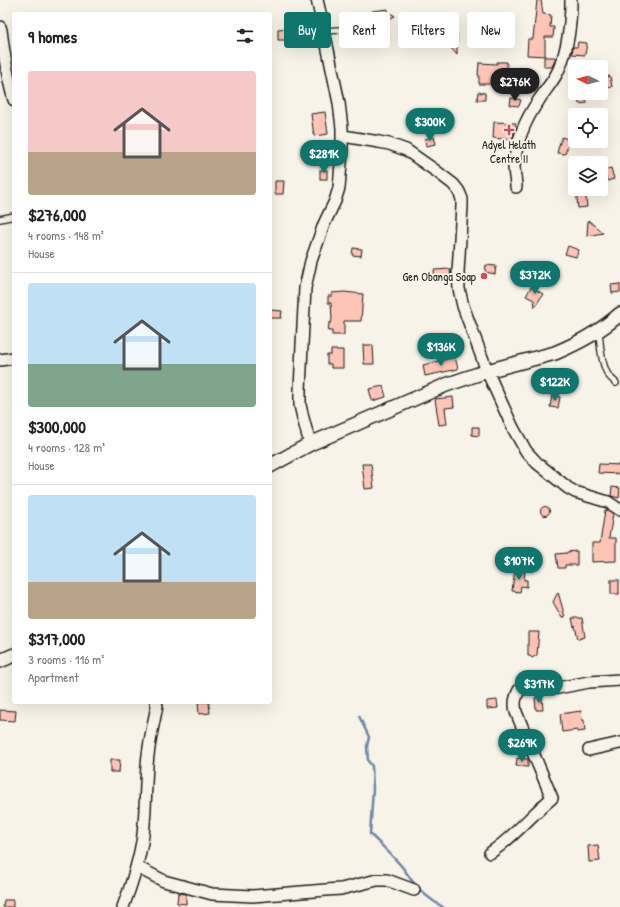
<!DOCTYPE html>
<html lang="en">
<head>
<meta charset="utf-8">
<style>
	body { margin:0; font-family:"Patrick Hand",sans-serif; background:#f6f6f6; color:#222; height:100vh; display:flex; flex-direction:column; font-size:15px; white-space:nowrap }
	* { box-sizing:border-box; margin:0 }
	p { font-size:13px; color:#767676 }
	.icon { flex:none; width:22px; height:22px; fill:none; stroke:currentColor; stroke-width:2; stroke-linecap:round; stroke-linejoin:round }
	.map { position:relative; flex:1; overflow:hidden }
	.details { position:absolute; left:12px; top:12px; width:260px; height:692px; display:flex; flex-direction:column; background:#fff; border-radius:4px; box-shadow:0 4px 16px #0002 }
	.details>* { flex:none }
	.top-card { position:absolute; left:284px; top:12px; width:276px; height:36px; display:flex; gap:8px }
	.needle { width:26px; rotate:276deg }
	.controls { position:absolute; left:568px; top:60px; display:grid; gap:8px }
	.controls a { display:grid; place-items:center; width:40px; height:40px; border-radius:4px; background:#fff; box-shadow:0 4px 16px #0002; font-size:20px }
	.price { position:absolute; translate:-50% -34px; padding:0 9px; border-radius:14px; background:#0f766e; color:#fff; font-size:13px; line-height:26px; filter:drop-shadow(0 1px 2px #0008) }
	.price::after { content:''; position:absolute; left:50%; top:24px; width:12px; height:9px; margin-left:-6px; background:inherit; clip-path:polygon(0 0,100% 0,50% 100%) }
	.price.active { background:#222; color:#fff }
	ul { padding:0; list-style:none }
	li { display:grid; align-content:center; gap:8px; height:212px; padding:0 16px }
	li+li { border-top:1px solid #e0e0e0 }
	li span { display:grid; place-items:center; height:124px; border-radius:4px; color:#555 }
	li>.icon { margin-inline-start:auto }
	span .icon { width:72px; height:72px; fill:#fffc; stroke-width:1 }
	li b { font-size:17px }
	h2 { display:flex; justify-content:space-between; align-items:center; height:48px; padding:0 16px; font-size:17px }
	.pill { padding:0 14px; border-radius:4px; background:#fff; box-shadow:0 4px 16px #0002; font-size:14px; line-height:36px }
	.pill.active { background:#0f766e; color:#fff }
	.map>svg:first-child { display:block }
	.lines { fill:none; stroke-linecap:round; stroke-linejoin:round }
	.stream { stroke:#6d87a4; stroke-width:2.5 }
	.building { fill:#fec4b6; stroke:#1c1c1c }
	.service-casing { stroke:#1c1c1c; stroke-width:8 }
	.minor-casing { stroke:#1c1c1c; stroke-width:14 }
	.tertiary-casing { stroke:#1c1c1c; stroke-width:16 }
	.service { stroke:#f7f3e8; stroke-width:5.5 }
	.minor { stroke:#f7f3e8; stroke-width:11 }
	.tertiary { stroke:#f7f3e8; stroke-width:13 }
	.poi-dot { fill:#d1495b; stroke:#f7f3e8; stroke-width:1.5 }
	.labels { text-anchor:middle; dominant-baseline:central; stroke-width:4; stroke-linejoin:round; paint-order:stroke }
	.poi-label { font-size:12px; fill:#1c1c1c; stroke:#f7f3e8 }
</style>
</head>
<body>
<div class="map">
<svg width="620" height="907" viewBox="0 0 620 907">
	<rect width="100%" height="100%" fill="#f7f3e8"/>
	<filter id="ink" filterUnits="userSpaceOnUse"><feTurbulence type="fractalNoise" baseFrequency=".025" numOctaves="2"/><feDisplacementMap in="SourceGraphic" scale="8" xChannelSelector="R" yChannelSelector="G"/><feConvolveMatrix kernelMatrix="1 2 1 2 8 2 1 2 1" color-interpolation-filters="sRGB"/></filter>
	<g filter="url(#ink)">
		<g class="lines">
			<path class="stream" d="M359 716 369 737 367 746 368 761 372 766 373 789 370 834C381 845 393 856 403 868 407 873 410 879 414 883 422 893 432 901 443 907"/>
		</g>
		<g class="building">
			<path d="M537 0H541L543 14 551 15 550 27H554L553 37H545V56L527 55 528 39H533Z"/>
			<path d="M388 9V12L395 16 387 20 389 39H385L386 43 375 44 374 41H371L370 33H373L372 27H375L372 11Z"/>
			<path d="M416 23 425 24 423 44H416L415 32Z"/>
			<path d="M287 28V40H278V29Z"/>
			<path d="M457 34V55L443 39Z"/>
			<path d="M578 42 587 43 585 55 572 54 573 47H577Z"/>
			<path d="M544 57H555V60L552 67H544Z"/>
			<path d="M497 62H507V84H479V75H478L479 63 497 64Z"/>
			<path d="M610 76 612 87 601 89V78Z"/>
			<path d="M478 92 485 93V100H477Z"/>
			<path d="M577 93H585L587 103 579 104Z"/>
			<path d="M511 98 521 100 519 106 510 105Z"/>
			<path d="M325 112 328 134 314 136 311 114Z"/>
			<path d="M494 122 516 123 515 130 512 140 493 138Z"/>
			<path d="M434 137 436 144 426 146 425 139Z"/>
			<path d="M562 137 570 140 565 154 557 153 559 145Z"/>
			<path d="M611 168 614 179 607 181 604 170Z"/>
			<rect x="320" y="170" width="7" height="9"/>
			<path d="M275 181H284L283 194H275Z"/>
			<path d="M576 189H585L587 207 578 208Z"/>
			<path d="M588 220 603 233 587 236Z"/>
			<path d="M568 246 579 250 576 257 565 254Z"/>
			<path d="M353 248 362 249 361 256 352 255Z"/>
			<path d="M486 265 496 266 495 274 485 272Z"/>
			<path d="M450 269 451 280 435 282 434 270Z"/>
			<path d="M620 284V292L612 293 611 285Z"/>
			<path d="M531 287 543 294 535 307 534 300 526 296Z"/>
			<path d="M344 292 363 294 361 321H344V335H332V331H328L329 323H331L332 319 331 303H328V296H332V293Z"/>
			<path d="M270 310 282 311 281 318H270Z"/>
			<path d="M363 345H373L374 364H364Z"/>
			<path d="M331 350H343V368H331V364H327V355H331Z"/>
			<path d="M455 357 458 369 425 376 423 365Z"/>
			<path d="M383 386 386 397 372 401 369 389Z"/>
			<path d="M552 395 560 397 558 408 550 407Z"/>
			<path d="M453 397 454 407 445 408 447 424 439 425 435 399Z"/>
			<path d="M472 427H479V436L472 435Z"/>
			<path d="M362 464H371L374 488 365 489Z"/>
			<path d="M599 464 620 465V474L598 473Z"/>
			<path d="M612 487 620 488 619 498 611 496Z"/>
			<circle cx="545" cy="511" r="4.5"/>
			<path d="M605 510 609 511 613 514 609 538H616V561L592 562V543H600Z"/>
			<path d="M577 551V565H565V568H558L556 554 567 553V552Z"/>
			<path d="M515 569 525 571 524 580H527V587L521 586 520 592 512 591Z"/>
			<rect x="611" y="580" width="8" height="14"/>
			<path d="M558 592 565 617 562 618 553 602Z"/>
			<path d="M572 618H582L585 637 578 639 575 626 574 627Z"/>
			<path d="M528 632H539L537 655 532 658 530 656H528Z"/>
			<path d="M542 697 543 710H536L535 698Z"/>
			<path d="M497 700 498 708 487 709V701Z"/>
			<path d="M198 702H209L210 713 199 714Z"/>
			<path d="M0 710 16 711 15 721 0 720Z"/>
			<path d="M581 711 582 720H584L585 731 577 732V730L562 732 560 714Z"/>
			<path d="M517 758 528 759V767L516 766Z"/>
			<path d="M110 760H120L119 772H110Z"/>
			<path d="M598 845 600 861 589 862 588 846Z"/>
			<path d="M178 893 186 894V904L177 903Z"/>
			<path d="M4 900H13V907H3Z"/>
		</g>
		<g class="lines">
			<defs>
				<g id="service">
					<path d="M324 31 356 29"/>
					<path d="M0 219 14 216"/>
					<path d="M599 330C600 344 601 361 607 373 609 377 613 380 616 383"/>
				</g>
				<g id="minor">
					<path d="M0 27 1 30C4 54 7 77 14 100"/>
					<path d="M343 136 379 142 389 144 406 150 436 171 453 184 458 190 460 194 462 199V206L458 272 459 289 463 306 487 371 513 428 526 451 537 463 568 488 575 492 608 502 620 510"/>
					<path d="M516 187C516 180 514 173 514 166 516 142 525 120 539 100 545 90 554 81 559 69 568 48 571 23 571 0"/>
					<path d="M0 360 14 358"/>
					<path d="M310 444 303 418 300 405V390L302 345 305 288 311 261 324 224 335 201 339 188 342 151V128L339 103 322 21 317 0"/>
					<path d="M589 750 620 743"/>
					<path d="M490 853C513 838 531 815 552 798L516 712C514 703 515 698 519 690L525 688H558L589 682 620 680"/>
					<path d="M137 867 164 881 212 894 253 896 326 890 341 889 377 880H387L395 883 414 890"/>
					<path d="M123 907C131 886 138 865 142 842 146 817 145 791 147 766 148 746 153 726 157 706L156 702"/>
				</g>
				<g id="tertiary">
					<path d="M270 466 310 444 446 385 487 371 555 353C579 343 601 331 620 314"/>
					<path d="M0 661 14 655"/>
				</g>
			</defs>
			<use href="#service" class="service-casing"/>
			<use href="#minor" class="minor-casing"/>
			<use href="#tertiary" class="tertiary-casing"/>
			<use href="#service" class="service"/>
			<use href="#minor" class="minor"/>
			<use href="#tertiary" class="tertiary"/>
		</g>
	</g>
	<g class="poi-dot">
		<path d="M507 124h4v4h4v4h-4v4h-4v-4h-4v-4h4z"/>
		<circle cx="484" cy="276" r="4"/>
	</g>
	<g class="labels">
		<g class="poi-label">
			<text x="509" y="144">Adyel Helath<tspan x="509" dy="14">Centre II</tspan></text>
			<text x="476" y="276" text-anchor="end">Gen Obanga Soap</text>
		</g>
	</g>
</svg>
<div class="controls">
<a><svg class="needle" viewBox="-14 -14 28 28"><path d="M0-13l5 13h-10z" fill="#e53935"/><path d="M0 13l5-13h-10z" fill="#767676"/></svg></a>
<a><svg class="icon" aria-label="locate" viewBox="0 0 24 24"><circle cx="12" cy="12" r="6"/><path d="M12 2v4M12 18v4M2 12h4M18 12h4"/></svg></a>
<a><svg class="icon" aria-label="layers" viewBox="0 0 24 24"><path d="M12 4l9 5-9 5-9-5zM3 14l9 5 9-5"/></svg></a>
</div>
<b class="price active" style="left:515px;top:102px">$276K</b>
<b class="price" style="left:430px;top:142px">$300K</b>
<b class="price" style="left:324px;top:174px">$281K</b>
<b class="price" style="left:535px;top:295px">$372K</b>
<b class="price" style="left:441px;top:367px">$136K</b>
<b class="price" style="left:555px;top:402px">$122K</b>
<b class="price" style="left:519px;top:581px">$107K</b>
<b class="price" style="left:539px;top:704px">$317K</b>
<b class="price" style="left:522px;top:763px">$269K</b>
<div class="top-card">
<a class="pill active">Buy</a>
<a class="pill">Rent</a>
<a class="pill">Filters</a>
<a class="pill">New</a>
</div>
<section class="details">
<h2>9 homes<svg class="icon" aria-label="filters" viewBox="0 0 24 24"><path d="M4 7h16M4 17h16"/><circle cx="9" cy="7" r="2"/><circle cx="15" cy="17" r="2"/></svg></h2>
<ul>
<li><span style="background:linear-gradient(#f6c9c9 65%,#b9a48a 0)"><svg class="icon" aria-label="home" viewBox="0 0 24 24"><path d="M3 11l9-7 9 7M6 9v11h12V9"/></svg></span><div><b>$276,000</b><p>4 rooms · 148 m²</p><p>House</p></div></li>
<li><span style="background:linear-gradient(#bfe0f5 65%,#7fa58c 0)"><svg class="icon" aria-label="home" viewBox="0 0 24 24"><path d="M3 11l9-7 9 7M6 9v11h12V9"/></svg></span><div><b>$300,000</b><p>4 rooms · 128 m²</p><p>House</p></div></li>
<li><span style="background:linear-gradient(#bfe0f5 70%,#b9a48a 0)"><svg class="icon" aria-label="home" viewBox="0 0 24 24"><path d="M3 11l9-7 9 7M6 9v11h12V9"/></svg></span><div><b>$317,000</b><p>3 rooms · 116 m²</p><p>Apartment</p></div></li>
</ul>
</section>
</div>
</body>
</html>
